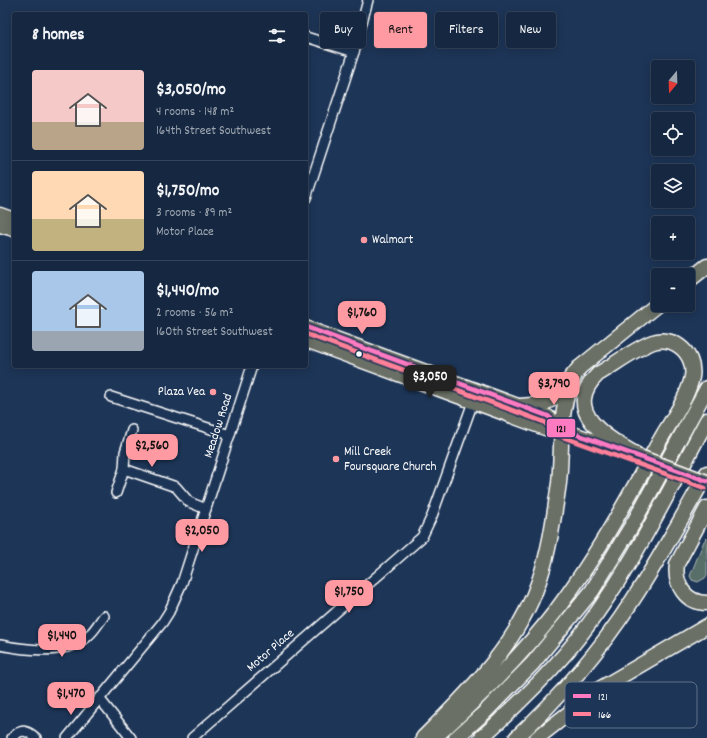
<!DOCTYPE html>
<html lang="en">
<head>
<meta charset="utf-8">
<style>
	body { margin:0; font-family:Dekko,sans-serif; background:#1f3048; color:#f1f3f6; height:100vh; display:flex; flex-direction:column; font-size:15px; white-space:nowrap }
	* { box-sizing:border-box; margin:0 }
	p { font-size:13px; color:#9ea6b1 }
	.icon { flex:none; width:22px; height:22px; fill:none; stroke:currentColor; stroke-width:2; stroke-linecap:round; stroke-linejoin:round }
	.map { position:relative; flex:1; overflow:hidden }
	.sheet { position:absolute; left:12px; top:12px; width:296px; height:356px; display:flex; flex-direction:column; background:#162841; border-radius:4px; box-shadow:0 2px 10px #0003,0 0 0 1px #35445a }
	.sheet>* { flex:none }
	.top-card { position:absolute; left:320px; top:12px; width:327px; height:36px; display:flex; gap:8px }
	.needle { width:26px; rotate:199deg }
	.fabs { position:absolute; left:651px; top:60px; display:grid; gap:8px }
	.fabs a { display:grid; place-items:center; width:44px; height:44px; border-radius:4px; background:#162841; box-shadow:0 2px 10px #0003,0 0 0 1px #35445a; font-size:20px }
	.price { position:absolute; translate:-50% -34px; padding:0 9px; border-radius:8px; background:#ff9aa2; color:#111; font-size:13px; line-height:26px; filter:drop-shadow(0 1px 2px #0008) }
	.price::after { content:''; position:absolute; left:50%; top:24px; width:12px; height:9px; margin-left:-6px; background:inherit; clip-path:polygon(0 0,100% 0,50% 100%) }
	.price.active { background:#222; color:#fff }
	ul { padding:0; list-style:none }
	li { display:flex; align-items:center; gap:12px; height:100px; padding:0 20px }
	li+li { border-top:1px solid #35445a }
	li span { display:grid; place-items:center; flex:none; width:112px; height:80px; border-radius:4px; color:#555 }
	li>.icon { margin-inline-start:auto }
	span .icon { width:48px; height:48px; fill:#fffc; stroke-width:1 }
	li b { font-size:17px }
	h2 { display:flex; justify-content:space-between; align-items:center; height:48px; padding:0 20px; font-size:17px }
	.chip { padding:0 14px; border-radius:4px; background:#162841; box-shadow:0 2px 10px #0003,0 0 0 1px #35445a; font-size:14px; line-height:36px }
	.chip.active { background:#ff9aa2; color:#111 }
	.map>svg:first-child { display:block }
	.green { fill:#596e69; stroke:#acb6b4 }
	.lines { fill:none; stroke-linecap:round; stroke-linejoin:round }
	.minor-casing { stroke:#fff; stroke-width:12 }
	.major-casing { stroke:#fff; stroke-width:15 }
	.highway-casing { stroke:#fff; stroke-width:17 }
	.minor { stroke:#1d3557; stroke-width:9 }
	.major { stroke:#6b7065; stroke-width:12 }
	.highway { stroke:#6b7065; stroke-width:14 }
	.major-bridge-casing { stroke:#fff; stroke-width:15; stroke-linecap:butt }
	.major-bridge { stroke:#6b7065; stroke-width:12 }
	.bus-1-casing { stroke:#1d3557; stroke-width:8 }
	.bus-2-casing { stroke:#1d3557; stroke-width:8 }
	.bus-1 { stroke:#fe7ac1; stroke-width:5 }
	.bus-2 { stroke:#ff8098; stroke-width:5 }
	.poi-dot { fill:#ff9aa2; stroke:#1d3557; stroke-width:1.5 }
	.bus-dot { fill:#fff; stroke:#1d3557; stroke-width:1.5 }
	.labels { text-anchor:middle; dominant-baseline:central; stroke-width:3.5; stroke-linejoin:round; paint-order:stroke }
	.poi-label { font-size:13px; fill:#fff; stroke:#1d3557; text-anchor:start }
	.street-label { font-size:13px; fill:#fff; stroke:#1d3557 }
	.key { fill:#1d3557; stroke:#617289; stroke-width:1 }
	.key-label { font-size:11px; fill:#fff }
	.line-badge { stroke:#1d3557; stroke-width:1.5 }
	.pale-badge-label { font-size:11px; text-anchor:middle; font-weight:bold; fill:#111 }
</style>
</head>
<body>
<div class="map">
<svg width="707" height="738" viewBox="0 0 707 738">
	<rect width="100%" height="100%" fill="#1d3557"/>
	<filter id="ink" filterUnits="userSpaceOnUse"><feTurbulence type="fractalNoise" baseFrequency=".025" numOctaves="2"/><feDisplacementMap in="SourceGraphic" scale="8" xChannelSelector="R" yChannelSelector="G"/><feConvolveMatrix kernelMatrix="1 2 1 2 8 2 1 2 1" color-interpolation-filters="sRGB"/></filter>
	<g filter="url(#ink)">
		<path class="green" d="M707 538V575L705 578 698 582 692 580 690 576 704 541Z"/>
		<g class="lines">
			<defs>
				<g id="minor">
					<path d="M306 37 354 52"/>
					<path d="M306 198 354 52 368 0"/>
					<path d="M111 397 230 435"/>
					<path d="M124 469 125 452 132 430"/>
					<path d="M116 493 124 469 176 487 189 502 206 509"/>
					<path d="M0 645C25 650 69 656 89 635 95 630 99 622 104 616"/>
					<path d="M99 698 131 738"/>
					<path d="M12 738C21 728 27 730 36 738"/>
					<path d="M67 738 162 623 169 612 182 583 252 366"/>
					<path d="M192 738 422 537 432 516 473 402"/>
				</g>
				<g id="major">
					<path d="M0 214 14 219"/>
					<path d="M0 226 14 230"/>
					<path d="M306 327 548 416 562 429"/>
					<path d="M306 341 545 429H562L622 450"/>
				</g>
				<g id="highway">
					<path d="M688 281 707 266"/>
					<path d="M520 406 543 404 554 398 579 368 658 304"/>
					<path d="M707 508 677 564C674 584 685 603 707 603"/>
					<path d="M423 738C469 692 518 644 539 581 550 549 554 516 559 483 563 444 557 402 579 368"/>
					<path d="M434 738C477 699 519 659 555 612 595 559 627 500 659 442 670 422 687 400 692 377 694 365 689 353 679 346 672 341 662 339 653 342 636 348 615 364 598 374 560 411 607 438 637 455"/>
					<path d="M456 738 484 713 533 663 592 591 634 522 707 388"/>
					<path d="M481 738C511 711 539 684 565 654 624 585 664 500 707 420"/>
					<path d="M516 738C560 697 599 652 632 601 659 560 683 516 707 473"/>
					<path d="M537 738 601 688 707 626"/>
				</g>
			</defs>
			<use href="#minor" class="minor-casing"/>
			<use href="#major" class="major-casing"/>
			<use href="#highway" class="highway-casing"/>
			<use href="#minor" class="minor"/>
			<use href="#major" class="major"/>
			<use href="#highway" class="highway"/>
			<defs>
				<path id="major-bridge" d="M637 455 707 481"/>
			</defs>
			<use href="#major-bridge" class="major-bridge-casing"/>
			<use href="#major-bridge" class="major-bridge"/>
			<defs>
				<path id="bus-1" d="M306 327 548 416 562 429 707 481"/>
				<path id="bus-2" d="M306 334 544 422 560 436 705 488"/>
			</defs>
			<use href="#bus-1" class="bus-1-casing"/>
			<use href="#bus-2" class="bus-2-casing"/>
			<use href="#bus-1" class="bus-1"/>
			<use href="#bus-2" class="bus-2"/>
		</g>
	</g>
	<g class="poi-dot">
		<circle cx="364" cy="240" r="4"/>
		<circle cx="213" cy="392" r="4"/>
		<circle cx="336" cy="459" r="4"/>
	</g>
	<circle class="bus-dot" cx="359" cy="354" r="3.5"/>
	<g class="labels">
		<g class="poi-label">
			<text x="372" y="240">Walmart</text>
			<text x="205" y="392" text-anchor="end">Plaza Vea</text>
			<text x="344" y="452">Mill Creek<tspan x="344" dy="15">Foursquare Church</tspan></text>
		</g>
		<g class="street-label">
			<text transform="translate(219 426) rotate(-72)">Meadow Road</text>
			<text transform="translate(271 651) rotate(-41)">Motor Place</text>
		</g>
	</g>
	<rect x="565" y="682" width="132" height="46" rx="6" class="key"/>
	<rect x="573" y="694" width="18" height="4" fill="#fe7ac1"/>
	<rect x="573" y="712" width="18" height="4" fill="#ff8098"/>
	<g class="key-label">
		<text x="598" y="700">121</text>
		<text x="598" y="718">166</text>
	</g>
	<rect class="line-badge" x="546" y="418" width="30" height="20" rx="4" fill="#fe7ac1"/>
	<g class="pale-badge-label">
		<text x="561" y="432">121</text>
	</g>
</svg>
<div class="fabs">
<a><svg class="needle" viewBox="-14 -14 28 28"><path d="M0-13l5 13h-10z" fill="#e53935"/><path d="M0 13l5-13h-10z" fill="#9ea6b1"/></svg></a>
<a><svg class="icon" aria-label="locate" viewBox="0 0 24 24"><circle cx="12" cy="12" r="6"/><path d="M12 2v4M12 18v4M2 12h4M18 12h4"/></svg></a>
<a><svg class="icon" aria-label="layers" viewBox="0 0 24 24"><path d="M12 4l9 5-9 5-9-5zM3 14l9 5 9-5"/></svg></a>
<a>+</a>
<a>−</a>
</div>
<b class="price" style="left:362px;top:335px">$1,760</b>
<b class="price active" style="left:430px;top:399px">$3,050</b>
<b class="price" style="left:554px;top:406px">$3,790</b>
<b class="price" style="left:152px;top:468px">$2,560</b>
<b class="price" style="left:202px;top:553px">$2,050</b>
<b class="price" style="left:349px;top:614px">$1,750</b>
<b class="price" style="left:62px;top:658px">$1,440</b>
<b class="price" style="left:71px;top:716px">$1,470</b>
<div class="top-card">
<a class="chip">Buy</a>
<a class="chip active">Rent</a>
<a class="chip">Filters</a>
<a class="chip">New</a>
</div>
<section class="sheet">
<h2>8 homes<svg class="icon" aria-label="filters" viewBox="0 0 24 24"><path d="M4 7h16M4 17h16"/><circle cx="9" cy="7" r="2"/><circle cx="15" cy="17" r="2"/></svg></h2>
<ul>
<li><span style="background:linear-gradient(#f6c9c9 65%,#b9a48a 0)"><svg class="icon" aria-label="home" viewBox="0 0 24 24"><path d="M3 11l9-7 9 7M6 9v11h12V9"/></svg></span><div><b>$3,050/mo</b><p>4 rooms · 148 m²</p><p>164th Street Southwest</p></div></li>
<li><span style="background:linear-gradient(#ffd9b3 60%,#c2b280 0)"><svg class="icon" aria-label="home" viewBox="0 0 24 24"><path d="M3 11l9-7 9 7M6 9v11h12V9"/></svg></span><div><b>$1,750/mo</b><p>3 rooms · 89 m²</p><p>Motor Place</p></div></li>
<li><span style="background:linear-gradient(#a9c7e8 75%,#9aa5b1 0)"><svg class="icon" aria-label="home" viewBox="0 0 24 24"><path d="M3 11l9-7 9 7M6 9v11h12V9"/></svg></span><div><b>$1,440/mo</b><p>2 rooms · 56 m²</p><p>160th Street Southwest</p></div></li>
</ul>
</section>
</div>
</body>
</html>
